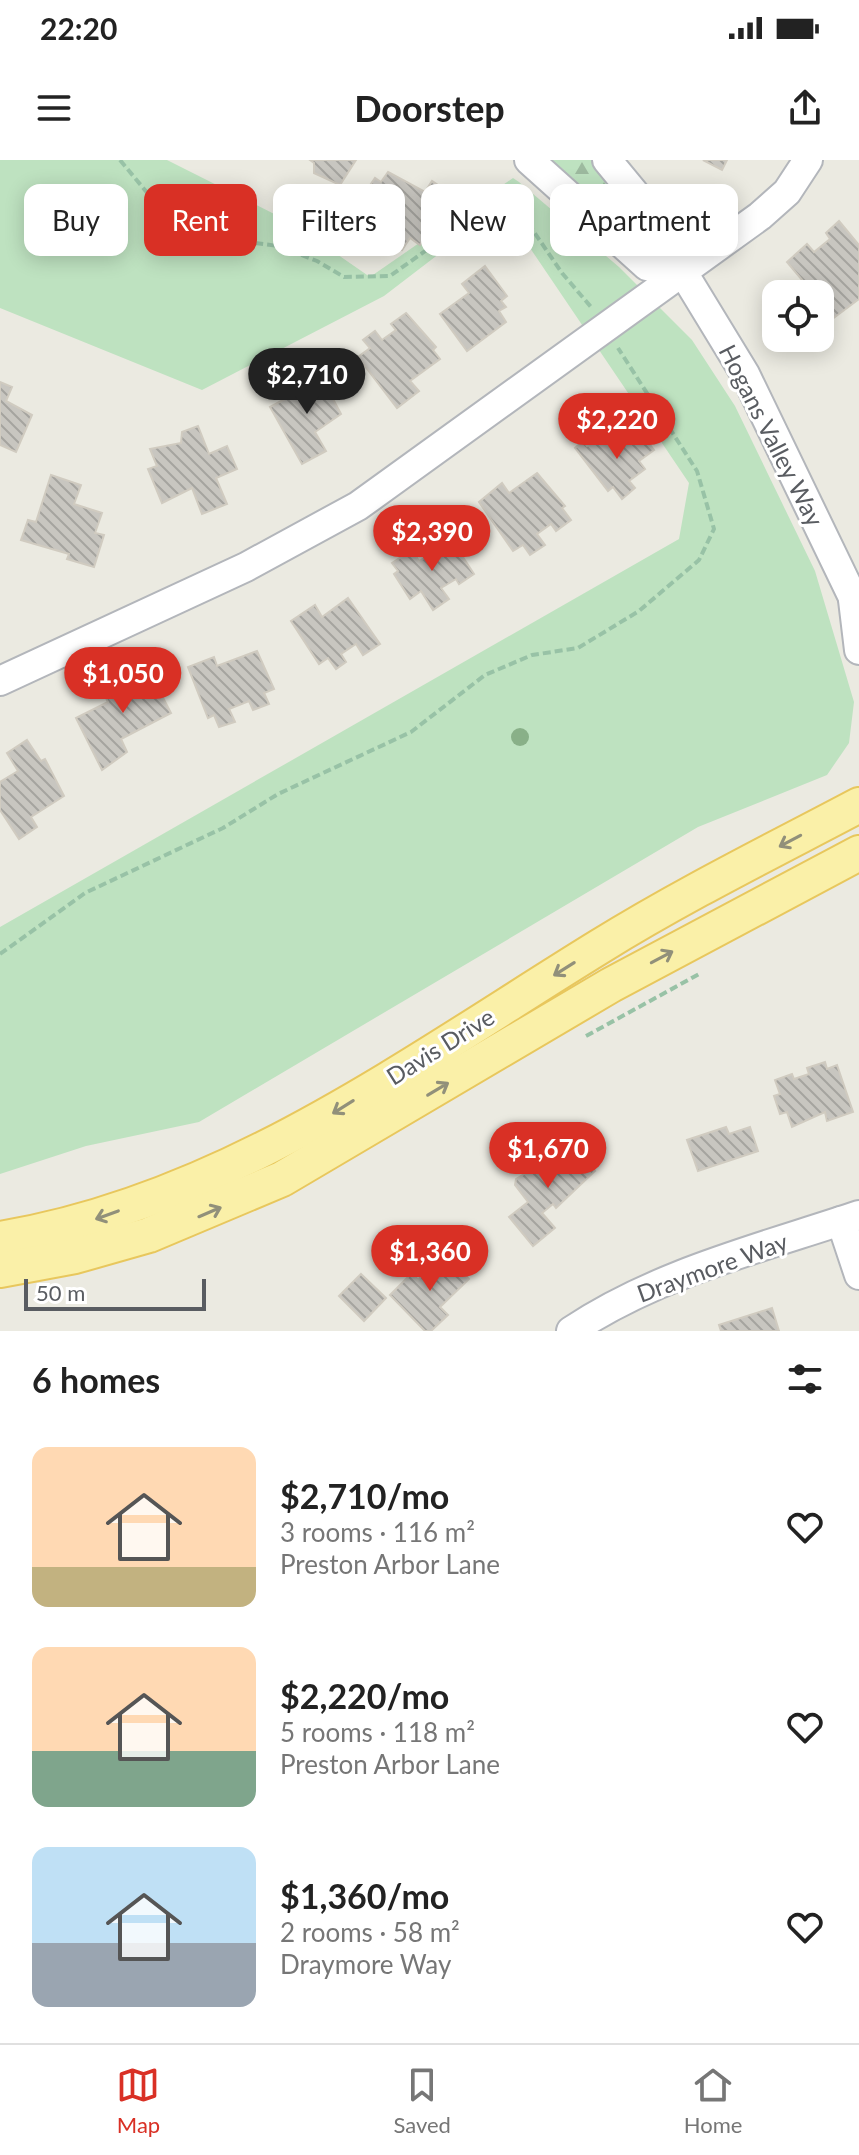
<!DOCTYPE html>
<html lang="en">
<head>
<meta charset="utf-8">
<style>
	body { margin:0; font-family:Lato,sans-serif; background:#f2f2f2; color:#222; height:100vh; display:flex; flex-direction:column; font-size:30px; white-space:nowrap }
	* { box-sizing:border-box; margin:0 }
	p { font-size:26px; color:#767676 }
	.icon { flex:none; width:44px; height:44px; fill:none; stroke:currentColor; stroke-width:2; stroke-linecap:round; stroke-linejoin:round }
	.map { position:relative; height:1171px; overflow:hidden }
	.sheet { display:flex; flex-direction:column; background:#fff; flex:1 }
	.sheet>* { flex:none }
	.top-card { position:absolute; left:24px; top:24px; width:812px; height:72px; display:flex; gap:16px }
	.tools { position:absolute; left:762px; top:120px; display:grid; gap:16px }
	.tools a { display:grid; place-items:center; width:72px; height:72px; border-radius:16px; background:#fff; box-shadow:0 4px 20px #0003; font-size:40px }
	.scale { position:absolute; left:24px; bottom:20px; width:182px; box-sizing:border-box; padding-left:8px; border:4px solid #595c61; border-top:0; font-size:22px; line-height:28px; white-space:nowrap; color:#595c61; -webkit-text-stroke:6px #fff; paint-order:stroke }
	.price { position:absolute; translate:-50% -68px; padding:0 18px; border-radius:28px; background:#d93025; color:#fff; font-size:26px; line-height:52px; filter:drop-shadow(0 2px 4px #0008) }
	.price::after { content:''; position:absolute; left:50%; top:48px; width:24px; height:18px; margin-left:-12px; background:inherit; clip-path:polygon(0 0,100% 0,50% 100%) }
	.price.current { background:#222; color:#fff }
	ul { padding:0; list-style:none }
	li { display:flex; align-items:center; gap:24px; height:200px; padding:0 32px }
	li span { display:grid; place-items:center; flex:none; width:224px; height:160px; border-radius:16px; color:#555 }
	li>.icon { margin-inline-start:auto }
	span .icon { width:96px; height:96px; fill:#fffc; stroke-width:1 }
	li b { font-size:34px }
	h2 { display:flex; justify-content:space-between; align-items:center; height:96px; padding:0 32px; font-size:34px }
	.tag { padding:0 28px; border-radius:16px; background:#fff; box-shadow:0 4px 20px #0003; font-size:28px; line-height:72px }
	.tag.current { background:#d93025; color:#fff }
	.status { display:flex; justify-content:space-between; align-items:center; height:56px; padding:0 40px; background:#fff; direction:ltr }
	.status svg { height:22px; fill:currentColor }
	header { display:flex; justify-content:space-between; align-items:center; height:104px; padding:0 32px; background:#fff; font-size:36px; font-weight:700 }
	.menu { display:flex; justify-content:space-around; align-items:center; height:112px; border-top:2px solid #e0e0e0; background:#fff; font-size:22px; color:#767676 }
	.menu a { display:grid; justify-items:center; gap:4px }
	.menu .current { color:#d93025 }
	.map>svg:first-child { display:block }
	.green { fill:#bee2c0 }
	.forest { fill:url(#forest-firs) }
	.building { fill:url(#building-back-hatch); stroke:#d0cbc0; stroke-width:2 }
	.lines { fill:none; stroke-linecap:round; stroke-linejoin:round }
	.minor-casing { stroke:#b3b6bb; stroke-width:32 }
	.major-casing { stroke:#e8c75d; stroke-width:38 }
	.path { stroke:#98c2a6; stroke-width:4; stroke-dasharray:8 4; stroke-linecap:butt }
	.minor { stroke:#fff; stroke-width:28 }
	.major { stroke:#faf0a8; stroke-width:34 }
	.tree { fill:#89b088 }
	.oneway { stroke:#91907a }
	.labels { text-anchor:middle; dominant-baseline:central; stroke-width:6; stroke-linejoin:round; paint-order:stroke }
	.street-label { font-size:24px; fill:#595c61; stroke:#fff }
</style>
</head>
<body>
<div class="status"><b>22:20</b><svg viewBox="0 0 49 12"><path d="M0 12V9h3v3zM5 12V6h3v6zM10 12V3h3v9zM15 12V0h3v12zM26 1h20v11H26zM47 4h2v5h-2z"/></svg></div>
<header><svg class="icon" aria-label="menu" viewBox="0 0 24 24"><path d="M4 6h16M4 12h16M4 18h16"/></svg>Doorstep<svg class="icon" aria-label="share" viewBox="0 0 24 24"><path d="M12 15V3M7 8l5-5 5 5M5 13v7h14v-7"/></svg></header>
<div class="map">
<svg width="859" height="1171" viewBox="0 0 859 1171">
	<defs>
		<pattern id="forest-firs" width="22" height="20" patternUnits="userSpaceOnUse" patternTransform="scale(2)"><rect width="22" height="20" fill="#bee2c0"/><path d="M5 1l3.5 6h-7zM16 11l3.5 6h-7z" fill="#9dba9f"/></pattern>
		<pattern id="building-back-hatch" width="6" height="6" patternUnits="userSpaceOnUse" patternTransform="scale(2)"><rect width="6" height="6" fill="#c8c6c0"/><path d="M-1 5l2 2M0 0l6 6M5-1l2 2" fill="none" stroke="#a5a49f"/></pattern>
	</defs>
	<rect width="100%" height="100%" fill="#ebeae1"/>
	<path class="green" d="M0 0H167L292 63 370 117 513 18 519 22 619 107 692 180 735 246 815 411 854 542 849 583 827 615 698 667 199 962 86 986 0 1014V767L679 379 689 323 505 51 478 64 384 136 202 230 0 148Z"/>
	<path class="forest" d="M542 0H591L663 88 659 95 654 98Z"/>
	<g class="building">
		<path d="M310 0H356L340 25 314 13V3Z"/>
		<path d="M703 0H727L722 10Z"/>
		<path d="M388 12 425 32 432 21 454 36 420 85 410 78 402 90 385 78 395 63 381 53 375 63 358 52 364 43 360 40 375 18 381 22Z"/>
		<path d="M839 61 859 85V139L823 166 820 134H796L793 130 803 121 787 102 807 84 814 92 830 79 826 73Z"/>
		<path d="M485 106 507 136 501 141 506 147 499 151 506 162 467 191 440 154 469 133 462 124Z"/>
		<path d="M406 153 436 187 433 190 440 199 410 221 419 231 397 248 358 197 370 188 363 180 375 171 382 180 396 170 391 164Z"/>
		<path d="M318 211 341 254 315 272 326 291 302 304 270 247 300 231 294 220Z"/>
		<path d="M0 222 12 227 6 241 32 255 16 292 0 285Z"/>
		<path d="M198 266 209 294 227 286 237 309 216 318 227 344 202 354 192 328 162 343 148 309 157 306 150 289 181 283 182 272Z"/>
		<path d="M638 269 654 290 639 301 645 309 629 321 635 328 622 339 613 327 608 331 575 288 583 281 587 286 599 275 611 290Z"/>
		<path d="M537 313 565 346 562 348 571 360 556 371 551 364 537 374 545 385 530 395 523 385 513 391 479 342 502 323 509 333Z"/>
		<path d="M51 315 81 325 74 344 102 353 95 373 104 375 94 407 67 399 69 394 21 380 28 360 36 362Z"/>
		<path d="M453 382 474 414 459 424 456 419 441 428 449 439 433 450 421 431 410 439 394 414 398 411 392 403 412 390 419 401Z"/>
		<path d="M348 438 380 484 363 495 356 484 341 494 346 502 336 509 328 498 319 504 291 461 315 445 322 457Z"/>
		<path d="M257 491 274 529 264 533 269 544 253 550 249 541 229 549 235 562 219 567 214 555 208 558 188 507 214 497 217 506Z"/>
		<path d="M147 507 171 553 121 579 127 592 102 610 76 558 108 542 102 530Z"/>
		<path d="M27 580 41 601 45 599 64 636 31 657 37 667 19 679 0 650V622L18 611 7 593Z"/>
		<path d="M825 902 827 909 837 905 853 952 827 961 825 952 792 967 787 952 780 954 774 936 780 934 775 920 792 914 794 919 809 914 807 908Z"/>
		<path d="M726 967 729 974 750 967 758 991 698 1011 687 980Z"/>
		<path d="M576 987 595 1011 556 1048 553 1044 542 1053 555 1068 533 1086 509 1057 528 1042 515 1025 516 1019 542 1003V997L550 989H560L565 995Z"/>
		<path d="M445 1094 469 1119 440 1147 448 1155 431 1171H425L390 1135 412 1113 418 1120Z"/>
		<path d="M361 1114 386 1138 364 1161 339 1136Z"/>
		<path d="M772 1148 779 1171H721L719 1165Z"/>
	</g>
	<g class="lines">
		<defs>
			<g id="minor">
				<path d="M529 0 647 106 684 114"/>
				<path d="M607 0 673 80 684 114 745 214 859 450"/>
				<path d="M853 440 859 490"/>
				<path d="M0 521 246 407 358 346 760 56 787 32 808 0"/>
				<path d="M841 1061 859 1115"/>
				<path d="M571 1171C658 1113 761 1088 859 1055"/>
			</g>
			<g id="major">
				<path d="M0 1079C225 1042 409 904 599 787 683 735 772 691 859 645"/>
				<path d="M0 1110 75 1096 149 1075 282 1019 611 825 859 693"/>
			</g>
		</defs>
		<use href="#minor" class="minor-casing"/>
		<use href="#major" class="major-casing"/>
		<g class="path">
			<path d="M120 0 164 53 193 75 278 86 317 101 344 117 390 116 487 47 502 42 519 50 562 113 591 147"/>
			<path d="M0 794 85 733 223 668 278 634 411 572 485 515 532 495 578 488 639 451 699 400 714 369 697 311 618 188"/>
			<path d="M586 876 701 813"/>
		</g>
		<use href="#minor" class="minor"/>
		<use href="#major" class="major"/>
	</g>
	<circle class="tree" cx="520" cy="577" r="9"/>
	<defs><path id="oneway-shaft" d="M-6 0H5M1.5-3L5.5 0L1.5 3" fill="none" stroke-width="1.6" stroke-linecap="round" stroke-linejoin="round" transform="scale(2)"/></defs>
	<g class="oneway">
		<use href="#oneway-shaft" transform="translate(790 681) rotate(152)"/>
		<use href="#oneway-shaft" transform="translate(662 797) rotate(-28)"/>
		<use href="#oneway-shaft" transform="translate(564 809) rotate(148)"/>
		<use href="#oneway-shaft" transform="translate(438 929) rotate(-31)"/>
		<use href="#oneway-shaft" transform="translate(343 947) rotate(148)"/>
		<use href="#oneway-shaft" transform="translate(210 1052) rotate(-23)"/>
		<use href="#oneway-shaft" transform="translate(107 1055) rotate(160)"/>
	</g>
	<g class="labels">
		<g class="street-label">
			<text transform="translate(772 275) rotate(63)">Hogans Valley Way</text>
			<text transform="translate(440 886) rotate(-32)">Davis Drive</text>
			<text transform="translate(712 1107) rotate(-20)">Draymore Way</text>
		</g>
	</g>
</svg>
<div class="tools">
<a><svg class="icon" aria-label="locate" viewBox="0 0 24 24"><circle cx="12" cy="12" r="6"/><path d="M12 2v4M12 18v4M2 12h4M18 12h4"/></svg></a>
</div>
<div class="scale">50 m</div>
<b class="price current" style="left:307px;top:256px">$2,710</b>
<b class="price" style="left:617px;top:301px">$2,220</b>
<b class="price" style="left:432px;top:413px">$2,390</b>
<b class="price" style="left:123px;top:555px">$1,050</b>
<b class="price" style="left:548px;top:1030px">$1,670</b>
<b class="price" style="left:430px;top:1133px">$1,360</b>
<div class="top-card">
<a class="tag">Buy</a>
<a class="tag current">Rent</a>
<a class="tag">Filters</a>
<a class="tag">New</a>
<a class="tag">Apartment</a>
</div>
</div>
<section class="sheet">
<h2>6 homes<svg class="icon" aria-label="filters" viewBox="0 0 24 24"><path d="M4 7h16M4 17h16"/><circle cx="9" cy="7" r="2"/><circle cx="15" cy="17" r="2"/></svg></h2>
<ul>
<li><span style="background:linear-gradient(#ffd9b3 75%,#c2b280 0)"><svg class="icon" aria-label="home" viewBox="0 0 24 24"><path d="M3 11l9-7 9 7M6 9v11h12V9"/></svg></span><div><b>$2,710/mo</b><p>3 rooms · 116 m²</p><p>Preston Arbor Lane</p></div><svg class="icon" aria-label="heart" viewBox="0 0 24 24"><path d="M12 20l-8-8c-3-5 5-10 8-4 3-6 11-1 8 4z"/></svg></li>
<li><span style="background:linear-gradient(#ffd9b3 65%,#7fa58c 0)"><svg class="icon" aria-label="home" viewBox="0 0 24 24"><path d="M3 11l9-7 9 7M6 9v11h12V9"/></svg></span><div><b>$2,220/mo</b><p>5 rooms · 118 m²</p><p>Preston Arbor Lane</p></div><svg class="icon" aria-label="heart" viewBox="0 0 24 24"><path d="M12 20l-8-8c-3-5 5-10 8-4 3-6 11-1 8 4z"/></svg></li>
<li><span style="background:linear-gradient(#bfe0f5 60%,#9aa5b1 0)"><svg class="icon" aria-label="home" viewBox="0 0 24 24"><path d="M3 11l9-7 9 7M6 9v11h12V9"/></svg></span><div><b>$1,360/mo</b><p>2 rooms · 58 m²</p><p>Draymore Way</p></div><svg class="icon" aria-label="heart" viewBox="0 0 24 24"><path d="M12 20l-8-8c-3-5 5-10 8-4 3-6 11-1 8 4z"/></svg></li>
</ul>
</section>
<nav class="menu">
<a class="current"><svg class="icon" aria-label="map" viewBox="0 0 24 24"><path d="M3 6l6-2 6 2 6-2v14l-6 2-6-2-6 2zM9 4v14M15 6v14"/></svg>Map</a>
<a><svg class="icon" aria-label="saved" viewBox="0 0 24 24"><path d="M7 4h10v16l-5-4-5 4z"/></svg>Saved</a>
<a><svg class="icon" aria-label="home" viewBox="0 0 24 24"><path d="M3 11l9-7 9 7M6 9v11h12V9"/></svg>Home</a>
</nav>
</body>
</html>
